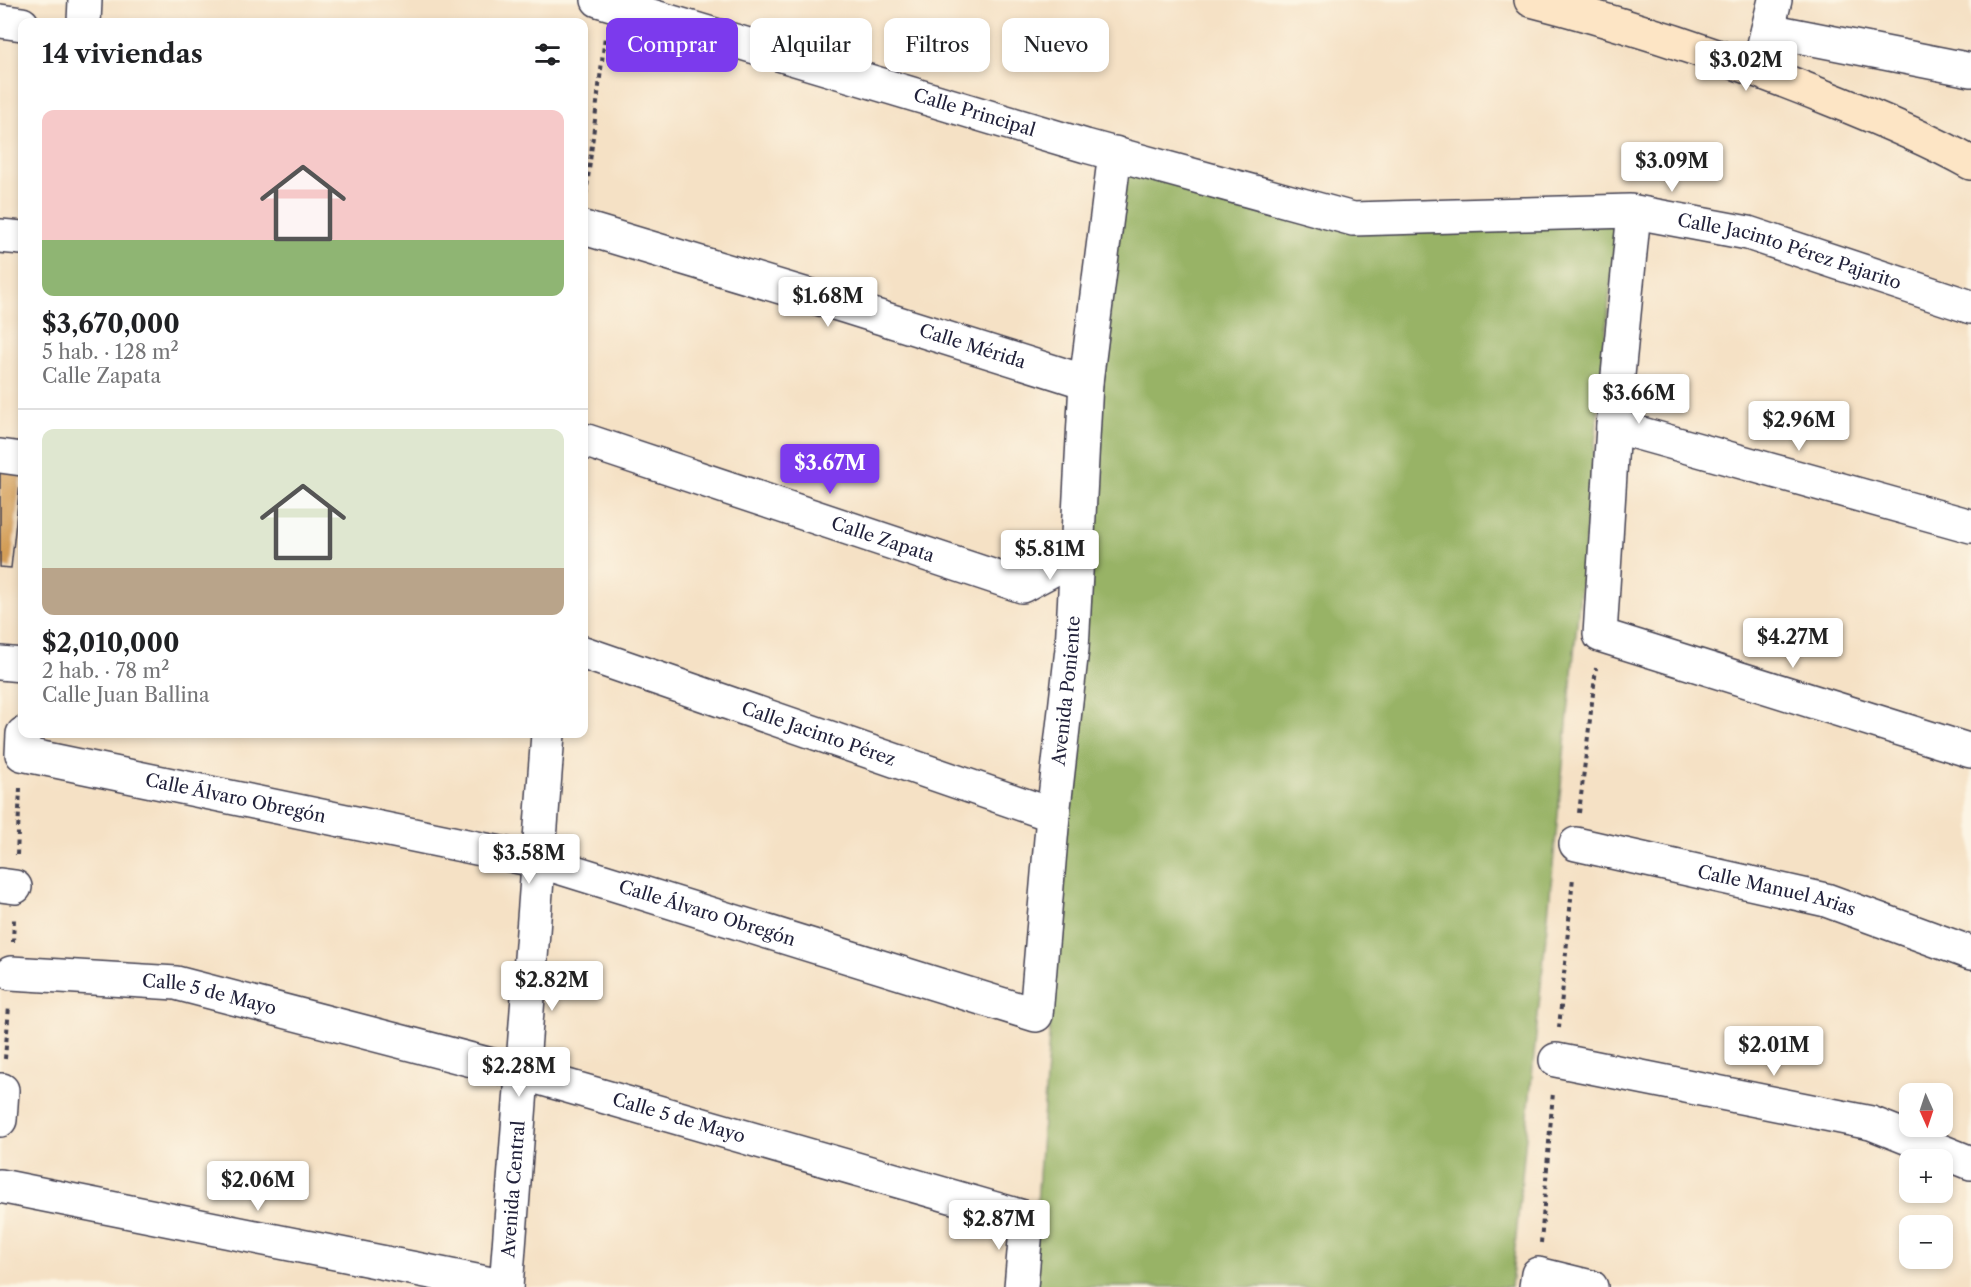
<!DOCTYPE html>
<html lang="es">
<head>
<meta charset="utf-8">
<style>
	body { margin:0; font-family:"Libre Caslon Text",serif; background:#f6f6f6; color:#202124; height:100vh; display:flex; flex-direction:column; font-size:22px; white-space:nowrap }
	* { box-sizing:border-box; margin:0 }
	p { font-size:20px; color:#757577 }
	.icon { flex:none; width:33px; height:33px; fill:none; stroke:currentColor; stroke-width:2; stroke-linecap:round; stroke-linejoin:round }
	.map { position:relative; flex:1; overflow:hidden }
	.sheet { position:absolute; left:18px; top:18px; width:570px; height:720px; display:flex; flex-direction:column; background:#fff; border-radius:12px; box-shadow:0 3px 9px #0003 }
	.sheet>* { flex:none }
	.guide { position:absolute; left:606px; top:18px; width:570px; height:54px; display:flex; gap:12px }
	.needle { width:39px; rotate:177deg }
	.tools { position:absolute; left:1899px; top:1083px; display:grid; gap:12px }
	.tools a { display:grid; place-items:center; width:54px; height:54px; border-radius:12px; background:#fff; box-shadow:0 3px 9px #0003; font-size:30px }
	.price { position:absolute; translate:-50% -51px; padding:0 14px; border-radius:6px; background:#fff; color:#222; font-size:20px; line-height:39px; filter:drop-shadow(0 2px 3px #0008) }
	.price::after { content:''; position:absolute; left:50%; top:36px; width:18px; height:14px; margin-left:-9px; background:inherit; clip-path:polygon(0 0,100% 0,50% 100%) }
	.price.current { background:#7c3aed; color:#fff }
	ul { padding:0; list-style:none }
	li { display:grid; align-content:center; gap:12px; height:318px; padding:0 24px }
	li+li { border-top:2px solid #e0e0e0 }
	li span { display:grid; place-items:center; height:186px; border-radius:12px; color:#555 }
	li>.icon { margin-inline-start:auto }
	span .icon { width:108px; height:108px; fill:#fffc; stroke-width:1 }
	li b { font-size:26px }
	h2 { display:flex; justify-content:space-between; align-items:center; height:72px; padding:0 24px; font-size:26px }
	.tag { padding:0 21px; border-radius:12px; background:#fff; box-shadow:0 3px 9px #0003; font-size:21px; line-height:54px }
	.tag.current { background:#7c3aed; color:#fff }
	.map>svg:first-child { display:block }
	.forest { fill:#98b366; stroke:#5d6a50; stroke-width:1.5 }
	.building { fill:#d39d57 }
	.lines { fill:none; stroke-linecap:round; stroke-linejoin:round }
	.street-casing { stroke:#423f50; stroke-width:36 }
	.secondary-casing { stroke:#423f50; stroke-width:36 }
	.path { stroke:#423f50; stroke-width:4; stroke-dasharray:4.5 4.5; stroke-linecap:butt }
	.street { stroke:#fff; stroke-width:33 }
	.secondary { stroke:#fde5c5; stroke-width:33 }
	.labels { text-anchor:middle; dominant-baseline:central; stroke-width:6; stroke-linejoin:round; paint-order:stroke }
	.street-label { font-size:18px; fill:#22223b; stroke:#fcf5e5 }
</style>
</head>
<body>
<div class="map">
<svg width="1971" height="1287" viewBox="0 0 1971 1287">
	<rect width="100%" height="100%" fill="#fcf5e5"/>
	<filter id="ink" filterUnits="userSpaceOnUse"><feTurbulence type="fractalNoise" baseFrequency=".0167" numOctaves="2"/><feDisplacementMap in="SourceGraphic" scale="12" xChannelSelector="R" yChannelSelector="G"/><feConvolveMatrix kernelMatrix="1 2 1 2 8 2 1 2 1" color-interpolation-filters="sRGB"/></filter>
	<filter id="wash" filterUnits="userSpaceOnUse"><feTurbulence type="fractalNoise" baseFrequency=".008" numOctaves="4" result="noise"/><feDisplacementMap in="SourceGraphic" scale="24" xChannelSelector="R" yChannelSelector="G"/><feGaussianBlur stdDeviation="1.35" result="paint"/><feColorMatrix in="noise" values="0 0 0 0 0 0 0 0 0 0 0 0 0 0 0 0 0 1.4 0 .05"/><feComposite in="paint" operator="in"/></filter>
	<g filter="url(#wash)">
		<rect width="100%" height="100%" fill="#f5e1c5"/>
		<path class="forest" d="M1121 167 1336 225 1617 221 1511 1287H1031L1061 870Z"/>
		<g id="blocks">
			<path class="building" d="M0 464 22 466 11 568 0 567Z"/>
		</g>
	</g>
	<g filter="url(#ink)">
		<use href="#blocks" fill-opacity="0" stroke="#423f50" stroke-width="1.5"/>
		<g class="lines">
			<defs>
				<g id="street">
					<path id="s1" d="M598 0 1086 146 1353 219 1630 211 1748 233 1971 307"/>
					<path d="M0 21 22 24"/>
					<path d="M84 22 85 0"/>
					<path d="M1768 30 1971 70"/>
					<path d="M1758 69 1775 0"/>
					<path d="M1634 212 1613 426 1600 635 1971 751"/>
					<path id="s2" d="M584 228 844 306 1086 382"/>
					<path d="M0 236 22 238"/>
					<path d="M1613 426 1971 526"/>
					<path id="s3" d="M584 440 1022 586 1076 557"/>
					<path d="M0 456 22 459"/>
					<path id="s4" d="M584 653 1053 815"/>
					<path d="M0 663 22 665"/>
					<path id="s5" d="M23 734 22 754 539 861 1036 1015 1053 815 1072 649 1086 382 1115 153"/>
					<path id="s6" d="M1576 844 1826 900 1971 953"/>
					<path d="M0 885 15 887"/>
					<path id="s7" d="M11 973 176 983 522 1073 1027 1218 1021 1287"/>
					<path d="M1556 1060 1871 1123 1971 1163"/>
					<path d="M0 1090H2L0 1120"/>
					<path d="M0 1186 506 1287"/>
					<path id="s8" d="M506 1287 548 734"/>
					<path d="M1536 1287 1538 1274 1591 1287"/>
				</g>
				<path id="secondary" d="M1531 0C1634 26 1732 59 1830 99 1878 118 1926 138 1971 163"/>
			</defs>
			<use href="#street" class="street-casing"/>
			<use href="#secondary" class="secondary-casing"/>
			<g class="path">
				<path d="M586 195 605 36"/>
				<path d="M1579 813 1596 668"/>
				<path d="M17 855 20 788"/>
				<path d="M13 942 14 919"/>
				<path d="M1559 1028 1573 877"/>
				<path d="M5 1059 9 1006"/>
				<path d="M1541 1243 1553 1092"/>
			</g>
			<use href="#street" class="street"/>
			<use href="#secondary" class="secondary"/>
		</g>
	</g>
	<g class="labels">
		<g class="street-label">
			<text stroke="none"><textPath href="#s1" startOffset="393">Calle Principal</textPath></text>
			<text stroke="none"><textPath href="#s1" startOffset="1228">Calle Jacinto Pérez Pajarito</textPath></text>
			<text stroke="none"><textPath href="#s2" startOffset="406">Calle Mérida</textPath></text>
			<text stroke="none"><textPath href="#s3" startOffset="315">Calle Zapata</textPath></text>
			<text stroke="none"><textPath href="#s5" startOffset="1394">Avenida Poniente</textPath></text>
			<text stroke="none"><textPath href="#s4" startOffset="248">Calle Jacinto Pérez</textPath></text>
			<text stroke="none"><textPath href="#s5" startOffset="238">Calle Álvaro Obregón</textPath></text>
			<text stroke="none"><textPath href="#s6" startOffset="206">Calle Manuel Arias</textPath></text>
			<text stroke="none"><textPath href="#s5" startOffset="724">Calle Álvaro Obregón</textPath></text>
			<text stroke="none"><textPath href="#s7" startOffset="200">Calle 5 de Mayo</textPath></text>
			<text stroke="none"><textPath href="#s7" startOffset="686">Calle 5 de Mayo</textPath></text>
			<text stroke="none"><textPath href="#s8" startOffset="98">Avenida Central</textPath></text>
		</g>
	</g>
</svg>
<div class="tools">
<a><svg class="needle" viewBox="-14 -14 28 28"><path d="M0-13l5 13h-10z" fill="#e53935"/><path d="M0 13l5-13h-10z" fill="#757577"/></svg></a>
<a>+</a>
<a>−</a>
</div>
<b class="price" style="left:1746px;top:92px">$3.02M</b>
<b class="price" style="left:1672px;top:193px">$3.09M</b>
<b class="price" style="left:828px;top:328px">$1.68M</b>
<b class="price" style="left:1639px;top:425px">$3.66M</b>
<b class="price" style="left:1799px;top:452px">$2.96M</b>
<b class="price current" style="left:830px;top:495px">$3.67M</b>
<b class="price" style="left:1050px;top:581px">$5.81M</b>
<b class="price" style="left:1793px;top:669px">$4.27M</b>
<b class="price" style="left:529px;top:885px">$3.58M</b>
<b class="price" style="left:552px;top:1012px">$2.82M</b>
<b class="price" style="left:1774px;top:1077px">$2.01M</b>
<b class="price" style="left:519px;top:1098px">$2.28M</b>
<b class="price" style="left:258px;top:1212px">$2.06M</b>
<b class="price" style="left:999px;top:1251px">$2.87M</b>
<div class="guide">
<a class="tag current">Comprar</a>
<a class="tag">Alquilar</a>
<a class="tag">Filtros</a>
<a class="tag">Nuevo</a>
</div>
<section class="sheet">
<h2>14 viviendas<svg class="icon" aria-label="filters" viewBox="0 0 24 24"><path d="M4 7h16M4 17h16"/><circle cx="9" cy="7" r="2"/><circle cx="15" cy="17" r="2"/></svg></h2>
<ul>
<li><span style="background:linear-gradient(#f6c9c9 70%,#8fb573 0)"><svg class="icon" aria-label="home" viewBox="0 0 24 24"><path d="M3 11l9-7 9 7M6 9v11h12V9"/></svg></span><div><b>$3,670,000</b><p>5 hab. · 128 m²</p><p>Calle Zapata</p></div></li>
<li><span style="background:linear-gradient(#dfe7d0 75%,#b9a48a 0)"><svg class="icon" aria-label="home" viewBox="0 0 24 24"><path d="M3 11l9-7 9 7M6 9v11h12V9"/></svg></span><div><b>$2,010,000</b><p>2 hab. · 78 m²</p><p>Calle Juan Ballina</p></div></li>
</ul>
</section>
</div>
</body>
</html>
